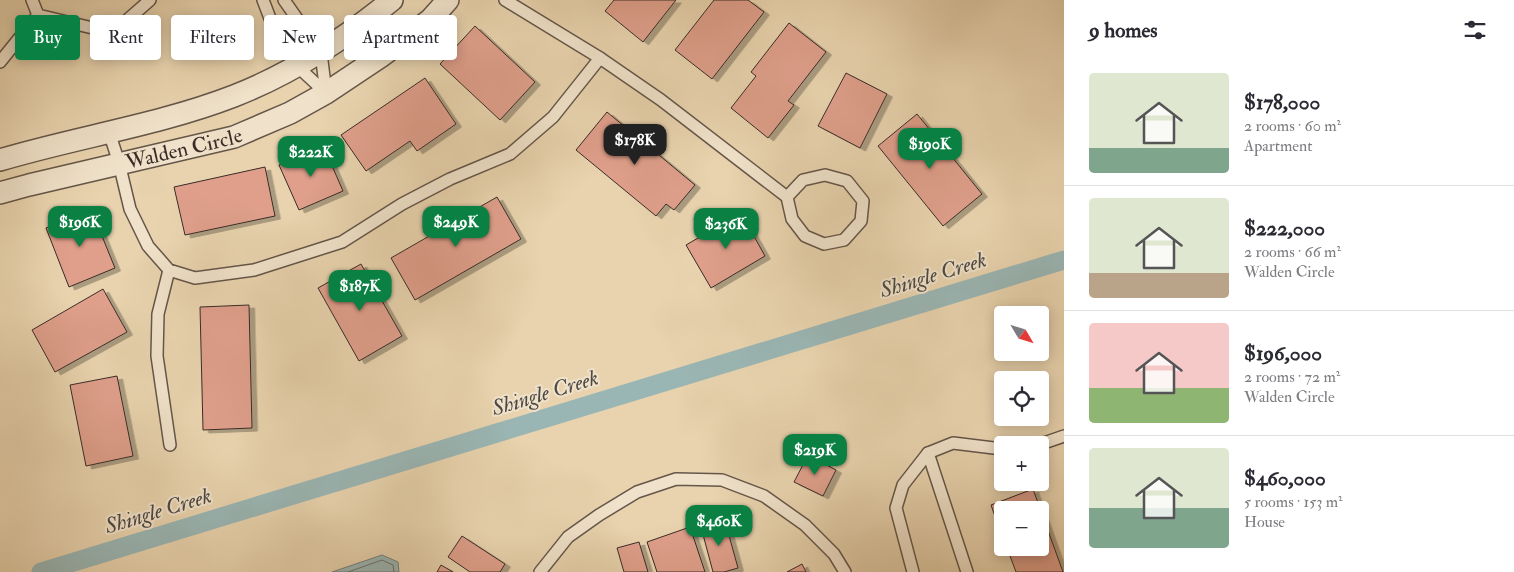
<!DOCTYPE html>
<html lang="en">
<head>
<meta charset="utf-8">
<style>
	body { margin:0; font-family:"IM FELL Double Pica",serif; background:#f2f2f3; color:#2b2b33; height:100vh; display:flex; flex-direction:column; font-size:19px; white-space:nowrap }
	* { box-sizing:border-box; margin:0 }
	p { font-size:16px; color:#7c7c81 }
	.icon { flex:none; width:28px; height:28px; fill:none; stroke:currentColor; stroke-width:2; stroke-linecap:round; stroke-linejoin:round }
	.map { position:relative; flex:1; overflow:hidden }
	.drawer { display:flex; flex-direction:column; background:#fff; width:450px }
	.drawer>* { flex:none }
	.hud { position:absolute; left:15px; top:15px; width:475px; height:45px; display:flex; gap:10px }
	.needle { width:32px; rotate:128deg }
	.tools { position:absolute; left:994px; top:306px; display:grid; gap:10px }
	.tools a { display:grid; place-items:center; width:55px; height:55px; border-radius:5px; background:#fff; box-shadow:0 2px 12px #0003; font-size:25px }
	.price { position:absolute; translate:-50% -42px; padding:0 11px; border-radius:10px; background:#0b8043; color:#fff; font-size:16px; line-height:32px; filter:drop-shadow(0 1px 2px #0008) }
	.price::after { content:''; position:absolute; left:50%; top:30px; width:15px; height:11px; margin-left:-8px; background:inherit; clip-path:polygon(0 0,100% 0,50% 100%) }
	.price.active { background:#222; color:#fff }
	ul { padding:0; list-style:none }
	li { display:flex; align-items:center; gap:15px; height:125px; padding:0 25px }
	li+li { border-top:1px solid #e1e1e2 }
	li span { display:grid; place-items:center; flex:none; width:140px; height:100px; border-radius:5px; color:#555 }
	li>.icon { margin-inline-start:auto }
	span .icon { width:60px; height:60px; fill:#fffc; stroke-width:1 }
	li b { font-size:21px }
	h2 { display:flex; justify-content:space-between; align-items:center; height:60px; padding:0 25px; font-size:21px }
	.pill { padding:0 18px; border-radius:5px; background:#fff; box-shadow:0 2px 12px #0003; font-size:18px; line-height:45px }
	.pill.active { background:#0b8043; color:#fff }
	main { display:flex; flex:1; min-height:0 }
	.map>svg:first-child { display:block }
	.water { fill:#9ab6b4; stroke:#737f7c }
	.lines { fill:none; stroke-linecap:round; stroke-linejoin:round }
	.shore { stroke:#6a716e; stroke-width:1 }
	.canal { stroke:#9ab6b4; stroke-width:19 }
	.building { fill:#df9f8b; stroke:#392c27; filter:url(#shadow) }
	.service-casing { stroke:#655649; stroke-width:14 }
	.minor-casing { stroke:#655649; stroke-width:24 }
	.service { stroke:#f0e2ca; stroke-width:11 }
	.minor { stroke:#f0e2ca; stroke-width:21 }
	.labels { text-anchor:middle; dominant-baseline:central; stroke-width:4; stroke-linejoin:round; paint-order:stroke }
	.street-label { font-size:21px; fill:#392c27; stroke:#f0e2ca }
	.water-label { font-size:22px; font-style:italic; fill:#4c4843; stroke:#f0e2ca }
</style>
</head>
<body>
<main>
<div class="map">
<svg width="1064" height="572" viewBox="0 0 1064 572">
	<defs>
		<filter id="shadow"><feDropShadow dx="5.5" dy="3" stdDeviation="0" flood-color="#0004"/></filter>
	</defs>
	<rect width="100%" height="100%" fill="#e8d3ae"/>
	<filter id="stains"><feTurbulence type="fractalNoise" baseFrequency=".004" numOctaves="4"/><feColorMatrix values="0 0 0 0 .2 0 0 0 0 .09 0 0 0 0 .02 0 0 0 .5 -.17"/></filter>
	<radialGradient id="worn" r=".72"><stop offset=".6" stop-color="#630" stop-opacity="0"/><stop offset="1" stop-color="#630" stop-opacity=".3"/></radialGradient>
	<path class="water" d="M382 555 398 562 399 572H332Z"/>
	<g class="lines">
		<path class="shore" d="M348 572 382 560 393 565 394 572"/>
		<path class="canal" d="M41 572 1064 260"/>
	</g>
	<g class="building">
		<path d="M614 0H676L643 42 605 11Z"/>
		<path d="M714 0H748L764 12 712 79 675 50Z"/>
		<path d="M789 23 826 52 788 101 794 105 768 138 731 108 756 76 751 72Z"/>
		<path d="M475 26 535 82 500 120 440 64Z"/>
		<path d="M846 73 887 94 860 148 818 126Z"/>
		<path d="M425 78 456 124 417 151 410 141 366 171 341 135Z"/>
		<path d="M607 112 695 185 674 210 666 204 656 216 576 150Z"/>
		<path d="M917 114 982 194 943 226 878 146Z"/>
		<path d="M323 145 343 191 299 210 279 165Z"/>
		<path d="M265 167 275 216 185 235 174 187Z"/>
		<path d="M497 197 521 239 415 300 391 258Z"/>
		<path d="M91 209 115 268 69 287 46 228Z"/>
		<path d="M741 213 765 256 711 288 686 245Z"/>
		<path d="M361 264 402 336 359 361 318 288Z"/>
		<path d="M103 289 127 332 55 372 32 330Z"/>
		<path d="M249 305 252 428 203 430 200 307Z"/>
		<path d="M117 376 133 456 86 466 70 385Z"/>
		<path d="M808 455 836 470 823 496 794 482Z"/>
		<path d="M1033 489 1063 572H1016L1007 548H1040V510H1002V536L991 505Z"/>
		<path d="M725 521 738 568 724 572H713L701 527Z"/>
		<path d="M690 527 705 572H657L647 542Z"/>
		<path d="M462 536 505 564 500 572H470L448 557Z"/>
		<path d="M639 542 648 572H624L617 548Z"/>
		<path d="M802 564 806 572H787Z"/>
		<path d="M441 565 453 572H437Z"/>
	</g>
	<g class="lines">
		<defs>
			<g id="service">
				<path d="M32 0 38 15 101 30 125 22 150 0"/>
				<path d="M263 0 276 34 297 66 326 93"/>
				<path d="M284 0 321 53 326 93"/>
				<path d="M505 0 600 58 661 100 787 197 792 219 805 236 824 244 844 240 861 221 863 201 847 181 825 175 803 180 787 197"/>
				<path d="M0 62 38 15"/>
				<path d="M109 132 119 163 130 209 148 246 169 270 195 278 254 270 342 242 402 204 450 179 510 154 553 117 600 58"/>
				<path d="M169 270 158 314 157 356 170 445"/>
				<path d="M1038 445 1064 436"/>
				<path d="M928 453 967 572"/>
				<path d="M540 572 568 537 599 515 637 492 676 479 722 480 764 496 805 525 834 554 845 572"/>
				<path d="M913 572 896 508 903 485 928 453 953 443 1002 449"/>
			</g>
			<g id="minor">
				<path d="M0 160C77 137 159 125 234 96 293 73 343 40 392 0"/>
				<path id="s1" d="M0 193 29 185 234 137 290 113 326 93 380 57 430 20 448 0"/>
			</g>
		</defs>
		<use href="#service" class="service-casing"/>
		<use href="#minor" class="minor-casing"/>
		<use href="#service" class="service"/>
		<use href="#minor" class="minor"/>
	</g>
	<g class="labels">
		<g class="street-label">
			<text stroke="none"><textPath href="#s1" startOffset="189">Walden Circle</textPath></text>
		</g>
		<g class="water-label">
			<text transform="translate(933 275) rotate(-17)">Shingle Creek</text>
			<text transform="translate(545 393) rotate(-17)">Shingle Creek</text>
			<text transform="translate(158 511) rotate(-17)">Shingle Creek</text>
		</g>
	</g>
	<rect width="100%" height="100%" filter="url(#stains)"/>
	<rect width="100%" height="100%" fill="url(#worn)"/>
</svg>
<div class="tools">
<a><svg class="needle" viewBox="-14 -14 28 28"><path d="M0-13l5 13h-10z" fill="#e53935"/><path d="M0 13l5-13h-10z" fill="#7c7c81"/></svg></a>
<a><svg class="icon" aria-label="locate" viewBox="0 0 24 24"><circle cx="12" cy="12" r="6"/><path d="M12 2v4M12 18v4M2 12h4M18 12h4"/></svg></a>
<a>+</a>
<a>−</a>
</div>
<b class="price active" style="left:635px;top:166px">$178K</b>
<b class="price" style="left:930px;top:170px">$190K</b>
<b class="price" style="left:311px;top:178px">$222K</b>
<b class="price" style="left:80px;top:248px">$196K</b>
<b class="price" style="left:456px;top:248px">$249K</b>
<b class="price" style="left:726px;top:250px">$236K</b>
<b class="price" style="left:360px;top:312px">$187K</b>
<b class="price" style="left:815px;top:476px">$219K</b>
<b class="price" style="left:719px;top:547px">$460K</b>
<div class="hud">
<a class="pill active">Buy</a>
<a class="pill">Rent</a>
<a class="pill">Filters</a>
<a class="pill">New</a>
<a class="pill">Apartment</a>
</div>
</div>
<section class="drawer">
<h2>9 homes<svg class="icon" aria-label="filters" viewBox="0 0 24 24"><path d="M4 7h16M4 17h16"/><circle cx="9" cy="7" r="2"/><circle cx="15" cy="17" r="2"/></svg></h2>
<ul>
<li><span style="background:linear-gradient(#dfe7d0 75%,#7fa58c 0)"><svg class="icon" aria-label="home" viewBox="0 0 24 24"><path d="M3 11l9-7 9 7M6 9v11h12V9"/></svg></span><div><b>$178,000</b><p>2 rooms · 60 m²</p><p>Apartment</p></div></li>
<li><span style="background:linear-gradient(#dfe7d0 75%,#b9a48a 0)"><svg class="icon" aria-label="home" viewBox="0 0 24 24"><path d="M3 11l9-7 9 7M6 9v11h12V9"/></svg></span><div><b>$222,000</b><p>2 rooms · 66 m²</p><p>Walden Circle</p></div></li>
<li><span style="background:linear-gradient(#f6c9c9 65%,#8fb573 0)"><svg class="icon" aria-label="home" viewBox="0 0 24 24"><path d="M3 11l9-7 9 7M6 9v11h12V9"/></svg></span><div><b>$196,000</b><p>2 rooms · 72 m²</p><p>Walden Circle</p></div></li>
<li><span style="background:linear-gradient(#dfe7d0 60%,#7fa58c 0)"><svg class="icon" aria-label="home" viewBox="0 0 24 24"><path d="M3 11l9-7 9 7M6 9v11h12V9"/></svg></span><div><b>$460,000</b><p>5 rooms · 153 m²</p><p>House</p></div></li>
</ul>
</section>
</main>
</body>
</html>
